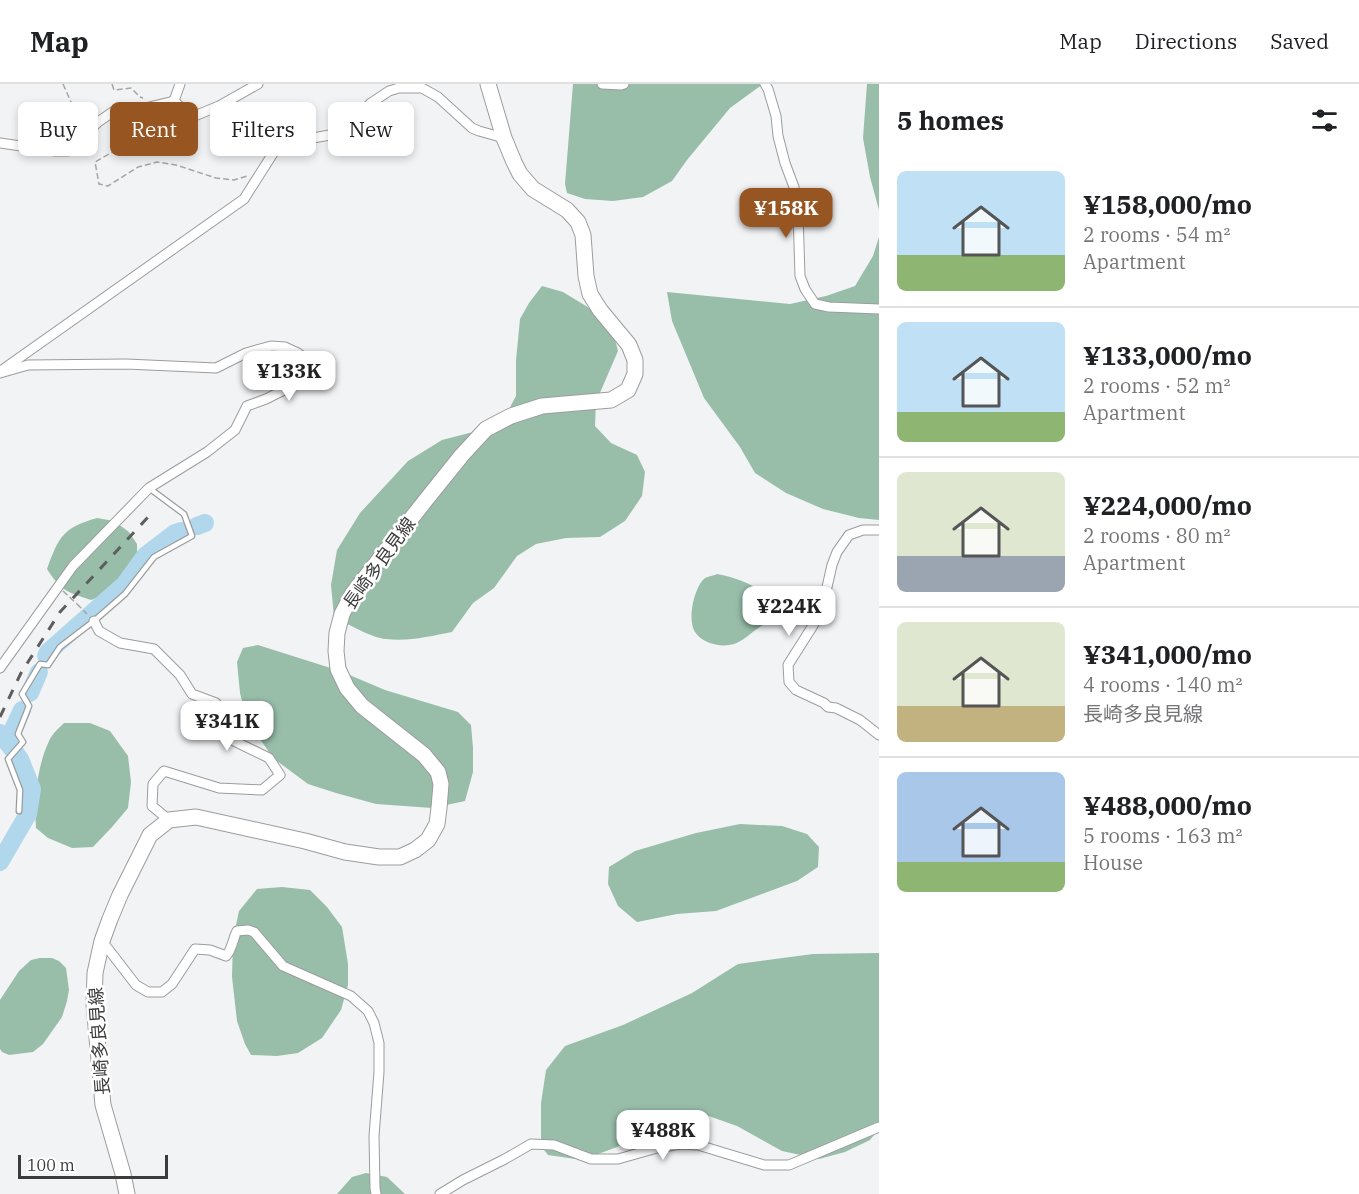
<!DOCTYPE html>
<html lang="en">
<head>
<meta charset="utf-8">
<style>
	body { margin:0; font-family:"IBM Plex Serif","Noto Sans JP",serif; background:#f2f2f2; color:#202124; height:100vh; display:flex; flex-direction:column; font-size:22px; white-space:nowrap }
	* { box-sizing:border-box; margin:0 }
	p { font-size:20px; color:#757577 }
	.icon { flex:none; width:33px; height:33px; fill:none; stroke:currentColor; stroke-width:2; stroke-linecap:round; stroke-linejoin:round }
	.map { position:relative; flex:1; overflow:hidden }
	.side { display:flex; flex-direction:column; background:#fff; width:480px }
	.side>* { flex:none }
	.hud { position:absolute; left:18px; top:18px; width:570px; height:54px; display:flex; gap:12px }
	.scale { position:absolute; left:18px; bottom:15px; width:150px; box-sizing:border-box; padding-left:6px; border:3px solid #3b3b3c; border-top:0; font-size:16px; line-height:21px; white-space:nowrap; color:#3b3b3c; -webkit-text-stroke:4px #fff; paint-order:stroke }
	.price { position:absolute; translate:-50% -51px; padding:0 14px; border-radius:12px; background:#fff; color:#222; font-size:20px; line-height:39px; filter:drop-shadow(0 2px 3px #0008) }
	.price::after { content:''; position:absolute; left:50%; top:36px; width:18px; height:14px; margin-left:-9px; background:inherit; clip-path:polygon(0 0,100% 0,50% 100%) }
	.price.selected { background:#975522; color:#fff }
	ul { padding:0; list-style:none }
	li { display:flex; align-items:center; gap:18px; height:150px; padding:0 18px }
	li+li { border-top:2px solid #e0e0e0 }
	li span { display:grid; place-items:center; flex:none; width:168px; height:120px; border-radius:9px; color:#555 }
	li>.icon { margin-inline-start:auto }
	span .icon { width:72px; height:72px; fill:#fffc; stroke-width:1 }
	li b { font-size:26px }
	h2 { display:flex; justify-content:space-between; align-items:center; height:72px; padding:0 18px; font-size:26px }
	.chip { padding:0 21px; border-radius:9px; background:#fff; box-shadow:0 3px 9px #0003; font-size:21px; line-height:54px }
	.chip.selected { background:#975522; color:#fff }
	header { display:flex; align-items:center; gap:36px; box-sizing:border-box; height:84px; padding:0 30px; background:#fff; border-bottom:2px solid #e0e0e0 }
	header strong { font-size:28px }
	nav { display:flex; gap:33px; margin-inline-start:auto; font-size:21px }
	main { display:flex; flex:1; min-height:0 }
	.map>svg:first-child { display:block }
	.forest { fill:#98beaa }
	.lines { fill:none; stroke-linecap:round; stroke-linejoin:round }
	.river { stroke:#b0d7ec; stroke-width:18 }
	.lane-casing { stroke:#9b9c9e; stroke-width:7 }
	.street-casing { stroke:#9b9c9e; stroke-width:11 }
	.primary-casing { stroke:#9b9c9e; stroke-width:17 }
	.path { stroke:#a5a5a7; stroke-width:1.5; stroke-dasharray:6 3; stroke-linecap:butt }
	.lane { stroke:#fff; stroke-width:4.5 }
	.street { stroke:#fff; stroke-width:9 }
	.primary { stroke:#fff; stroke-width:15 }
	.rail { stroke:#5e5e5f; stroke-width:3; stroke-dasharray:10 10; stroke-linecap:butt }
	.path-bridge { stroke:#a5a5a7; stroke-width:1.5; stroke-dasharray:6 3; stroke-linecap:butt }
	.labels { text-anchor:middle; dominant-baseline:central; stroke-width:5; stroke-linejoin:round; paint-order:stroke }
	.street-label { font-size:18px; fill:#3b3b3c; stroke:#fff }
</style>
</head>
<body>
<header>
<strong>Map</strong>
<nav><a>Map</a><a>Directions</a><a>Saved</a></nav>
</header>
<main>
<div class="map">
<svg width="879" height="1110" viewBox="0 0 879 1110">
	<rect width="100%" height="100%" fill="#f2f3f5"/>
	<g class="forest">
		<path d="M573 0H763L730 24 687 76 672 97 643 113 613 117 585 115 567 109 565 100Z"/>
		<path d="M867 0H879V126L870 93 863 54Z"/>
		<path d="M879 153V436L859 434 823 425 786 409 755 389 740 363 704 314 672 237 667 208 790 220 826 212 855 202 873 172Z"/>
		<path d="M542 202 563 208 586 222 611 240 618 267 596 318 595 342 611 359 637 371 645 388 642 412 625 437 600 453 566 454 536 460 517 472 494 504 473 519 452 548C431 552 408 558 386 555 372 554 348 540 334 533L331 501 337 466 360 429 408 377 442 356 477 347 507 329 516 312V276L520 235 529 219Z"/>
		<path d="M97 434 114 437 129 448 137 460V474L124 495 110 509 91 516C67 508 61 507 47 485 59 452 63 444 97 434Z"/>
		<path d="M717 490C740 494 761 504 779 519L780 528C773 536 766 539 757 545 748 551 740 560 729 561 718 563 701 558 695 548 687 536 694 504 704 495 707 492 713 492 717 490Z"/>
		<path d="M258 561 340 587 385 606 458 628 471 641 473 664V688L465 717 432 724 376 720 336 709 308 700 273 674 247 636 240 609 237 578 243 564Z"/>
		<path d="M64 639H90L110 647 128 672 131 698 128 724 112 743 93 763 72 764 48 754 36 744C34 717 37 682 49 657 52 650 59 644 64 639Z"/>
		<path d="M740 740 782 742 807 750 819 763 818 783 797 797 716 827 677 830 637 838 618 822 608 800 609 783 635 767 696 749Z"/>
		<path d="M282 803 310 806 327 823 342 843 348 880V901L341 926 322 954 298 969 277 972 251 971 245 960 237 937 232 893 233 855 239 827 257 805Z"/>
		<path d="M879 869V1045L870 1056 845 1068 819 1075 782 1067 737 1042 703 1030 675 1034 617 1063 582 1076 548 1071 541 1062V1019L546 986 565 962 623 941 692 909 738 880 813 870Z"/>
		<path d="M40 874H52L59 877 66 884 69 906 67 917 62 933 43 960 33 968 9 971 2 968 0 965V916L19 887 31 876Z"/>
		<path d="M366 1089 387 1093 405 1110H337L352 1093Z"/>
	</g>
	<g class="lines">
		<g class="river">
			<path d="M197 442 205 439"/>
			<path d="M46 572 48 568 125 500 145 472 175 449 181 447"/>
			<path d="M30 609 39 588"/>
			<path d="M0 649 20 675 32 705 28 730 0 778"/>
			<path d="M7 658 22 626"/>
		</g>
		<defs>
			<path id="lane" d="M19 727 20 706 8 675 23 658 18 650 29 622 22 610 40 580 48 581 60 563 94 537 125 510 154 473 192 452 184 430 149 404"/>
			<g id="street">
				<path d="M602 0 621 1 624 0"/>
				<path d="M765 0 768 5 776 32 778 52 785 79 794 103 798 128 800 192 805 205 815 220 829 223 879 225"/>
				<path d="M174 17 192 33 219 22 258 0"/>
				<path d="M174 17 180 0"/>
				<path d="M0 59 55 67H68L98 38 117 25 145 24 174 17"/>
				<path d="M2 286 244 115 277 63 302 56 335 50 345 45 371 19 389 7 399 4H422L438 13 472 44 479 47 504 54"/>
				<path d="M0 289 28 281 126 280 216 284 246 269 271 262 285 263 298 269 307 276 306 284 286 305 266 315 247 322 235 346 207 368 149 404 73 482 0 584"/>
				<path d="M879 446H863L849 451 837 468 832 481 822 525 812 543 788 581 789 598 796 606 824 619 828 623 836 624 860 636 879 651"/>
				<path d="M94 537 99 547 120 559 154 565 180 591 192 610 216 619 234 657 269 674 280 691 262 706 219 704 164 687 153 700 152 722 169 736"/>
				<path d="M102 857 136 901 148 908H162L172 900 195 865 210 866 226 872C232 866 233 854 237 847L248 846 254 848 283 882 351 912 368 927 374 939 379 959V988L374 1052 375 1104 376 1110"/>
				<path d="M440 1110 463 1096 505 1075 531 1060 554 1061 591 1075H618L657 1064 681 1060 698 1061 764 1081H789L879 1043"/>
			</g>
			<path id="primary" d="M127 1110 123 1090 103 1021 94 920 95 889 102 857 110 835 120 811 150 751 169 736 196 733 305 757 345 768 379 773H400L415 766 428 756 437 740 439 724 441 700 438 688 424 671 362 622 347 604 338 585 336 567 337 549 342 530 353 509 425 417 462 371 486 345 511 332 542 322 611 316 628 306 635 290V276L629 261 600 226 590 210 586 192 583 151 578 138 567 126 533 105 520 90 514 78 504 54 488 0"/>
		</defs>
		<use href="#lane" class="lane-casing"/>
		<use href="#street" class="street-casing"/>
		<use href="#primary" class="primary-casing"/>
		<g class="path">
			<path d="M63 0 75 27 77 43 82 39"/>
			<path d="M112 0 114 6 131 4 140 13 143 14"/>
			<path d="M148 34 131 48 119 64 95 78 99 100 108 102 138 83 157 78 176 81 216 94 234 96 247 92"/>
			<path d="M77 520 87 530"/>
		</g>
		<use href="#lane" class="lane"/>
		<use href="#street" class="street"/>
		<use href="#primary" class="primary"/>
		<path class="rail" d="M0 633 21 589 60 528 150 431"/>
		<path class="path-bridge" d="M63 507 77 520"/>
	</g>
	<g class="labels">
		<g class="street-label">
			<text transform="translate(379 479) rotate(-54)">長崎多良見線</text>
			<text transform="translate(99 957) rotate(-94)">長崎多良見線</text>
		</g>
	</g>
</svg>
<div class="scale">100 m</div>
<b class="price selected" style="left:786px;top:155px">¥158K</b>
<b class="price" style="left:289px;top:318px">¥133K</b>
<b class="price" style="left:789px;top:553px">¥224K</b>
<b class="price" style="left:227px;top:668px">¥341K</b>
<b class="price" style="left:663px;top:1077px">¥488K</b>
<div class="hud">
<a class="chip">Buy</a>
<a class="chip selected">Rent</a>
<a class="chip">Filters</a>
<a class="chip">New</a>
</div>
</div>
<section class="side">
<h2>5 homes<svg class="icon" aria-label="filters" viewBox="0 0 24 24"><path d="M4 7h16M4 17h16"/><circle cx="9" cy="7" r="2"/><circle cx="15" cy="17" r="2"/></svg></h2>
<ul>
<li><span style="background:linear-gradient(#bfe0f5 70%,#8fb573 0)"><svg class="icon" aria-label="home" viewBox="0 0 24 24"><path d="M3 11l9-7 9 7M6 9v11h12V9"/></svg></span><div><b>¥158,000/mo</b><p>2 rooms · 54 m²</p><p>Apartment</p></div></li>
<li><span style="background:linear-gradient(#bfe0f5 75%,#8fb573 0)"><svg class="icon" aria-label="home" viewBox="0 0 24 24"><path d="M3 11l9-7 9 7M6 9v11h12V9"/></svg></span><div><b>¥133,000/mo</b><p>2 rooms · 52 m²</p><p>Apartment</p></div></li>
<li><span style="background:linear-gradient(#dfe7d0 70%,#9aa5b1 0)"><svg class="icon" aria-label="home" viewBox="0 0 24 24"><path d="M3 11l9-7 9 7M6 9v11h12V9"/></svg></span><div><b>¥224,000/mo</b><p>2 rooms · 80 m²</p><p>Apartment</p></div></li>
<li><span style="background:linear-gradient(#dfe7d0 70%,#c2b280 0)"><svg class="icon" aria-label="home" viewBox="0 0 24 24"><path d="M3 11l9-7 9 7M6 9v11h12V9"/></svg></span><div><b>¥341,000/mo</b><p>4 rooms · 140 m²</p><p>長崎多良見線</p></div></li>
<li><span style="background:linear-gradient(#a9c7e8 75%,#8fb573 0)"><svg class="icon" aria-label="home" viewBox="0 0 24 24"><path d="M3 11l9-7 9 7M6 9v11h12V9"/></svg></span><div><b>¥488,000/mo</b><p>5 rooms · 163 m²</p><p>House</p></div></li>
</ul>
</section>
</main>
</body>
</html>
